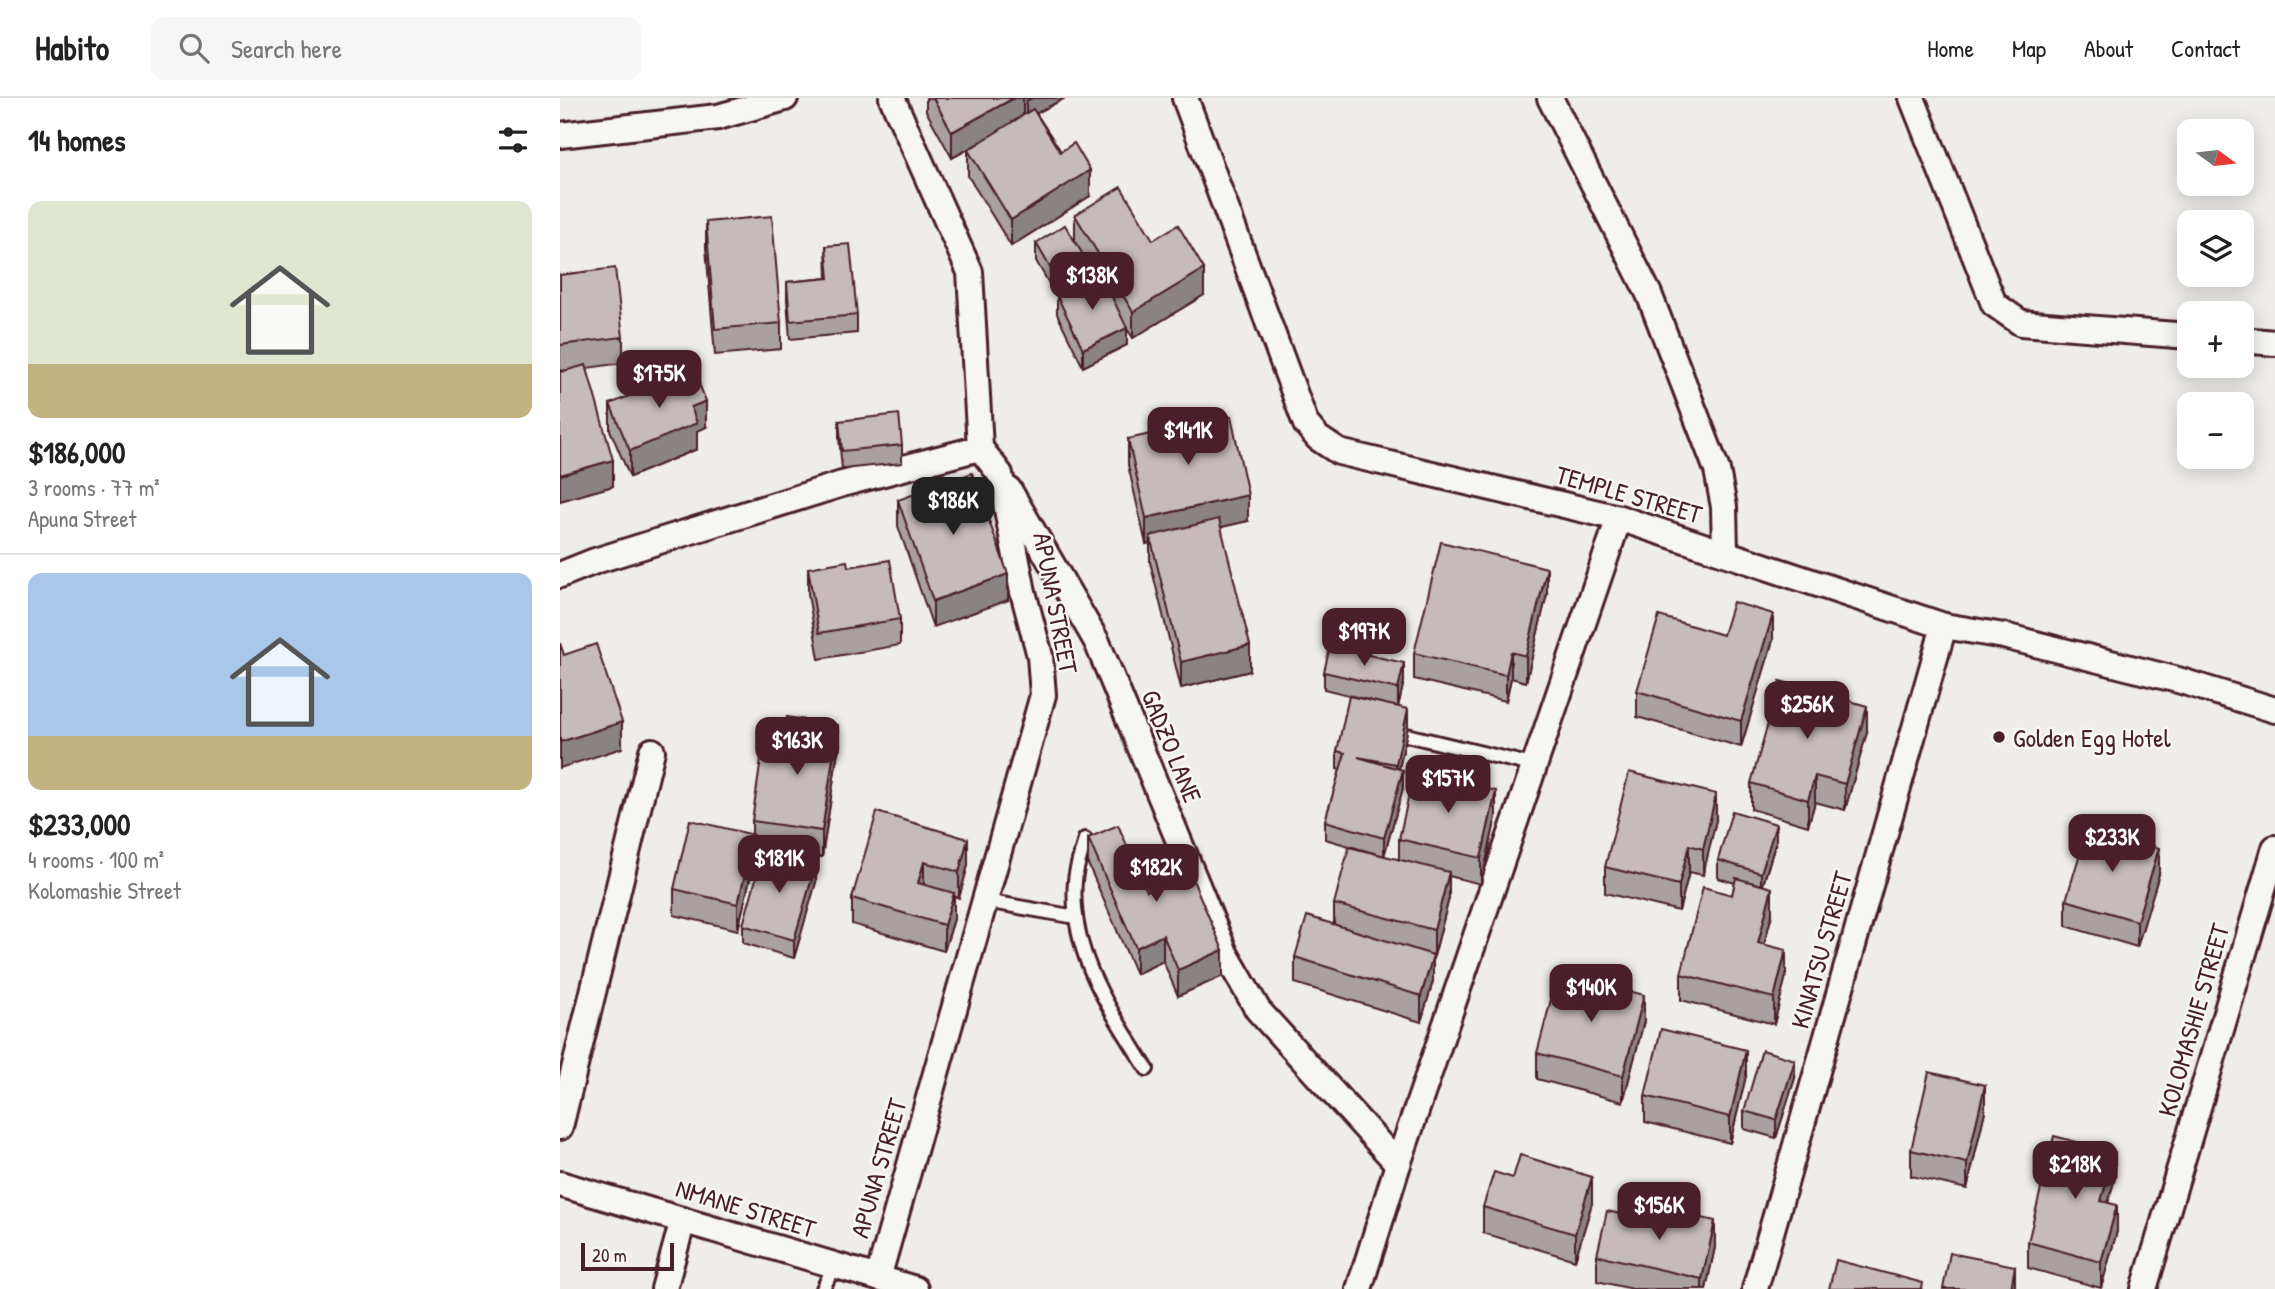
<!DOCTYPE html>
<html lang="en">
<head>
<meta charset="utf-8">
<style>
	body { margin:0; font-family:"Patrick Hand",sans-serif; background:#f6f6f6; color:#222; height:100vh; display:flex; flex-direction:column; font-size:26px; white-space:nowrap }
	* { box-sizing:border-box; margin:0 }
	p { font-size:23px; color:#767676 }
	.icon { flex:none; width:38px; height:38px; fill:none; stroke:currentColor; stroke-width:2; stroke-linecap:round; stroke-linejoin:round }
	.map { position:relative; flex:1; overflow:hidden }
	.sheet { display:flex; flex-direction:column; background:#fff; width:560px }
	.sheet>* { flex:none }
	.needle { width:46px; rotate:105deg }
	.controls { position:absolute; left:1617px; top:21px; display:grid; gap:14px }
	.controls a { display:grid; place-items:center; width:77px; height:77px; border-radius:14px; background:#fff; box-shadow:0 4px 18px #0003; font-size:35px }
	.scale { position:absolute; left:21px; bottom:18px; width:93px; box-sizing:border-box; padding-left:7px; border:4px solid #4a1f2b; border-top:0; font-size:19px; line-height:24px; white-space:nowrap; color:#4a1f2b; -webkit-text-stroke:5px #f6f6f2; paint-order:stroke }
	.price { position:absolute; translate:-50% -60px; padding:0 16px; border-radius:14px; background:#4a1f2b; color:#fff; font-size:23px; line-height:46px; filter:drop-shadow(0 2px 4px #0008) }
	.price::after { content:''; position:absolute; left:50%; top:42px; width:21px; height:16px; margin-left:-10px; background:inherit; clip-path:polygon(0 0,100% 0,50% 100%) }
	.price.on { background:#222; color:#fff }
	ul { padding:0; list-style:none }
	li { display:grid; align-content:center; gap:14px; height:371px; padding:0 28px }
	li+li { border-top:2px solid #e0e0e0 }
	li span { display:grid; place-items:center; height:217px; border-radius:14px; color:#555 }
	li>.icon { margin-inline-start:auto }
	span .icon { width:126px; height:126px; fill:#fffc; stroke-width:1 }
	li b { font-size:30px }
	h2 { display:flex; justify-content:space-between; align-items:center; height:84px; padding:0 28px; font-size:30px }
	header { display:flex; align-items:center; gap:42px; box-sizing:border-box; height:98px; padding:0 35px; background:#fff; border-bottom:2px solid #e0e0e0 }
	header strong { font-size:33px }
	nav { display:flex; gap:38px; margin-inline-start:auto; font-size:24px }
	.search { width:490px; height:63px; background:#f6f6f6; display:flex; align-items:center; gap:18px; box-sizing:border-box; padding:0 24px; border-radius:14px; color:#767676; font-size:26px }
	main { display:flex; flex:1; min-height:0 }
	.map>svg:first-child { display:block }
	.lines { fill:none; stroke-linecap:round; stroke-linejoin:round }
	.lane-casing { stroke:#4a1f2b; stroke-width:18 }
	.street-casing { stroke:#4a1f2b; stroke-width:30 }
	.lane { stroke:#f6f6f2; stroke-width:12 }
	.street { stroke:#f6f6f2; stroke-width:24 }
	.wall { fill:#aaa0a1; stroke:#4a1f2b; stroke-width:2; fill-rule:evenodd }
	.shaded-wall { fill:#8b8283; stroke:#4a1f2b; stroke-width:2 }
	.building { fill:#c6babb; stroke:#4a1f2b; stroke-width:2 }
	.poi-dot { fill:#4a1f2b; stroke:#f6f6f2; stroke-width:2.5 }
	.labels { text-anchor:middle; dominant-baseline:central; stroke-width:5; stroke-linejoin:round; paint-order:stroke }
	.street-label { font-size:26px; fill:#4a1f2b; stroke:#f6f6f2 }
	.poi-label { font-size:26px; fill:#4a1f2b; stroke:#f6f6f2; text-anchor:start }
</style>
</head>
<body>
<header>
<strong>Habito</strong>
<div class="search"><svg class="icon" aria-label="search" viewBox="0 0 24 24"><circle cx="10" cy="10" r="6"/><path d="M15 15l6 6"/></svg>Search here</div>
<nav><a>Home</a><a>Map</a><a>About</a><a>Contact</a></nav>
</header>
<main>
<section class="sheet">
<h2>14 homes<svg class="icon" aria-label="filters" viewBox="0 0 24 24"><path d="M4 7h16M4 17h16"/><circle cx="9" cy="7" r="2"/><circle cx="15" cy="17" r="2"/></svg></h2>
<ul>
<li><span style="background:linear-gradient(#dfe7d0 75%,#c2b280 0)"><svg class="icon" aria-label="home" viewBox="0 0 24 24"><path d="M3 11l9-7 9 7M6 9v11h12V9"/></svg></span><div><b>$186,000</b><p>3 rooms · 77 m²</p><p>Apuna Street</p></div></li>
<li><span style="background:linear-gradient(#a9c7e8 75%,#c2b280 0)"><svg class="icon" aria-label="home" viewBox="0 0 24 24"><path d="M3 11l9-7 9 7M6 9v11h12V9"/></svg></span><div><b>$233,000</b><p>4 rooms · 100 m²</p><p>Kolomashie Street</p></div></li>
</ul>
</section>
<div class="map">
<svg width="1715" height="1191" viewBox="0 0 1715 1191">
	<rect width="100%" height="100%" fill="#efedea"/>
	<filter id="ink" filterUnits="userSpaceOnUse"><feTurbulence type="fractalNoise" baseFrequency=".0143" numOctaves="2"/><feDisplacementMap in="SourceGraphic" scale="14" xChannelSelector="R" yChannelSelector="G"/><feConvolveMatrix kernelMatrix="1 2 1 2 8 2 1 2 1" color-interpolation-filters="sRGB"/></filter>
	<g filter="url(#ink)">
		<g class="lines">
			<defs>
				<g id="lane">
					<path d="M834 634 976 668"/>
					<path d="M525 741C522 754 516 769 515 783 509 855 551 913 587 971"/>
					<path d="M425 803 516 819"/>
					<path d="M263 1191 274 1168"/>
				</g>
				<g id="street">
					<path d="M332 0 410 174 420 350"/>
					<path d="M625 0 746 326 758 340 779 354 1059 420 1384 528 1444 538 1618 582 1715 612"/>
					<path d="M990 0 1089 196 1157 372 1164 409 1165 455"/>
					<path d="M1352 0 1434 206 1461 225 1629 238"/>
					<path d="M0 37 158 19 225 0"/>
					<path d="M1682 242 1715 245"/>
					<path d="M449 392 537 544 665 855 698 912 838 1066"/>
					<path d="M0 477 35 463 282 386 420 350"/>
					<path d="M0 1029 92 653"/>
					<path d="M0 1086 355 1191"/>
					<path d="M318 1180 483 597 480 558 463 494 440 376 420 350"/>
					<path d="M104 1191 123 1122"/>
					<path d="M799 1191 838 1066 1059 420"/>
					<path d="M1195 1191 1384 528"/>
					<path d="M1584 1191 1715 750"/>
				</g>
			</defs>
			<use href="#lane" class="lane-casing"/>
			<use href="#street" class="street-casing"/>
			<use href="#lane" class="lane"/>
			<use href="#street" class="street"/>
		</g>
		<g class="wall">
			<path d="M366 0H505L476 15 530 98 451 148 408 78V52L418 46 392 60 366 13Z"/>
			<path d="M515 117 593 142 644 197 573 240 567 231V247L523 269 497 216V199L476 163V145L515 143ZM522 155 536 178 534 180Z"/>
			<path d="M146 124 221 225V251L155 257 146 150Z"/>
			<path d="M266 148 297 217V235L230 241 227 202V184L267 180Z"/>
			<path d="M0 177 63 239V265L27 270 53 388 0 403V274L10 272 0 273Z"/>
			<path d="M50 306 146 329 137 333V351L70 379 50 332Z"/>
			<path d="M279 323 342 347V365L282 371 279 340Z"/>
			<path d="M568 341 688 423 661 429 690 573 621 590 590 464V445L586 446 568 367Z"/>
			<path d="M338 402 448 502 373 529 338 428Z"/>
			<path d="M288 469 340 521V547L259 561 248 496V470Z"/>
			<path d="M987 496 966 584 951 580 946 603 854 581V555Z"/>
			<path d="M1213 542 1181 649 1077 619V593Z"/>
			<path d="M764 574 844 583 838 609 848 629 839 671 843 690 824 758 765 741V723L780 672 777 671V653L821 605 764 591Z"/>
			<path d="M1307 634 1285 712 1255 704 1248 728 1191 711V685Z"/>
			<path d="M278 653 262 759 194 749V763L178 832 114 817V791L192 737V723L221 657Z"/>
			<path d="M936 719 921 786 889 778V800L874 858 873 857V883L861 924 735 885V859L774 827V806L839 762V741Z"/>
			<path d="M1156 722 1143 777 1129 774 1119 813 1045 795V769Z"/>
			<path d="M528 740 587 793 663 878 618 898 603 863 576 876 528 766Z"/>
			<path d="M408 741V767L399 800 394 798V821L384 853 292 826V800Z"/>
			<path d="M1216 743 1203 787 1212 816 1204 846 1226 878 1214 926 1121 902V876L1172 797 1175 785 1158 780V762Z"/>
			<path d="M1599 776 1577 849 1506 828V802Z"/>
			<path d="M256 784 234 860 183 845V827Z"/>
			<path d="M1084 923 1063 1004 977 981V955Z"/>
			<path d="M1186 978 1170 1045 1085 1024V998Z"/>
			<path d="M1235 980 1216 1040 1184 1031V1013Z"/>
			<path d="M1425 1013 1407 1091 1351 1078V1052Z"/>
			<path d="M1555 1080 1548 1105 1557 1133 1541 1190 1468 1170V1144Z"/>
			<path d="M1032 1105 1015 1162 923 1135V1109Z"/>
			<path d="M1096 1124 1155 1149 1146 1191H1072L1037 1183V1157Z"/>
		</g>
		<g class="shaded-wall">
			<path d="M454 0H463V21L392 60V34Z"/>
			<path d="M472 0H505L466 21V3Z"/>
			<path d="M530 72V98L451 148V122Z"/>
			<path d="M644 171V197L573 240V214Z"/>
			<path d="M534 175V192L504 211V193Z"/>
			<path d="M567 230V247L523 269V251Z"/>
			<path d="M146 303V329L137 333V351L70 379V353L131 309Z"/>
			<path d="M53 362V388L0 403V377Z"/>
			<path d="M688 397V423L592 445 590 438V445L586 446V420Z"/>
			<path d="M987 470V496L966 584V558Z"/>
			<path d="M448 476V502L373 529V503Z"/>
			<path d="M1213 516V542L1181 649V623Z"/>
			<path d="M690 547V573L621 590V564Z"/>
			<path d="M951 554V580L946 603V577Z"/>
			<path d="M844 565V583L838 609V591Z"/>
			<path d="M1307 608V634L1285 712V686Z"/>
			<path d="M848 611V629L836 684V666Z"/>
			<path d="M62 624V650L0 670V644Z"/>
			<path d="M278 627V653L262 759V733Z"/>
			<path d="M843 672V690L824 758V740Z"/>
			<path d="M1255 678V704L1248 728V702Z"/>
			<path d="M936 693V719L921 786V760Z"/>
			<path d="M1156 696V722L1143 777V751Z"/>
			<path d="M1216 726V743L1201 792V775Z"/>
			<path d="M194 737V763L178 832V806Z"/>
			<path d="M408 741V767L399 800V774Z"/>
			<path d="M1129 747V774L1119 813V787Z"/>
			<path d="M1599 750V776L1577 849V823Z"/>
			<path d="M364 764V790L358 785Z"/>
			<path d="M256 766V784L234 860V842Z"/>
			<path d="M889 774V800L874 858V832Z"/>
			<path d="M1212 790V816L1198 871V845Z"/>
			<path d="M394 795V821L384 853V827Z"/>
			<path d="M603 837V863L576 876V850Z"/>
			<path d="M663 852V878L618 898V872Z"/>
			<path d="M1226 852V878L1214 926V900Z"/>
			<path d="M873 857V883L861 924V898Z"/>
			<path d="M1084 897V923L1063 1004V978Z"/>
			<path d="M1186 952V978L1170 1045V1019Z"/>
			<path d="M1235 962V980L1216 1040V1022Z"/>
			<path d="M1425 987V1013L1407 1091V1065Z"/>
			<path d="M1555 1054V1080L1541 1129V1103Z"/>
			<path d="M1032 1079V1105L1015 1162V1136Z"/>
			<path d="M1557 1107V1133L1541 1190V1164Z"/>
			<path d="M1155 1123V1149L1146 1191H1142V1181Z"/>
			<path d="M1455 1168V1191H1451Z"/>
		</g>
		<g class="building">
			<path d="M373 0H454L392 34Z"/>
			<path d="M473 11 500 54 514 45 530 72 451 122 408 52Z"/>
			<path d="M561 89 593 142 618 127 644 171 573 214 515 117Z"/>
			<path d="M212 118 221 225 155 231 146 124Z"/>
			<path d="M505 127 534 175 504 193 476 145Z"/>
			<path d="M290 146 297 217 230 223 227 184 269 180 266 148Z"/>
			<path d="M55 170 63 239 0 247V177Z"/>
			<path d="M541 176 567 230 523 251 497 198Z"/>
			<path d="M26 267 53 362 0 377V274Z"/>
			<path d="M133 271 146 303 131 309 137 325 70 353 50 306Z"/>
			<path d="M339 316 342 347 282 353 279 323Z"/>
			<path d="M671 318 688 397 586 420 568 341Z"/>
			<path d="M412 375 448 476 373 503 338 402Z"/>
			<path d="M659 421 690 547 621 564 590 438Z"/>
			<path d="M881 444 987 470 966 558 951 554 946 577 854 555Z"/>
			<path d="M330 462 340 521 259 535 248 470 287 463 288 469Z"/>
			<path d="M1173 504 1213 516 1181 623 1077 593 1099 518 1163 537Z"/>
			<path d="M0 545 4 557 36 546 62 624 0 644Z"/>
			<path d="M770 548 844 565 838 591 764 574Z"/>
			<path d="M1220 583 1307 608 1285 686 1255 678 1248 702 1191 685Z"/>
			<path d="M789 598 848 611 836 666 798 659 843 672 824 740 765 723 785 655 777 653Z"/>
			<path d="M227 619 278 627 262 733 192 723 202 654 221 657Z"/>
			<path d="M854 674 936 693 921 760 839 741Z"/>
			<path d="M1069 674 1156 696 1143 751 1129 747 1119 787 1045 769Z"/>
			<path d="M1172 713 1216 726 1201 775 1158 762Z"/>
			<path d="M317 714 408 741 399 774 364 764 358 785 394 795 384 827 292 800Z"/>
			<path d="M130 722 194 737 178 806 114 791Z"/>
			<path d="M558 727 587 793 630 775 663 852 618 872 603 837 576 850 528 740Z"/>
			<path d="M1528 729 1599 750 1577 823 1506 802Z"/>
			<path d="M789 749 889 774 874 832 774 806Z"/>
			<path d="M204 752 256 766 234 842 183 827Z"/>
			<path d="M1176 780 1212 790 1198 845 1226 852 1214 900 1121 876 1143 789 1172 797Z"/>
			<path d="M747 818 873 857 861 898 735 859Z"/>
			<path d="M998 875 1084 897 1063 978 977 955Z"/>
			<path d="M1101 931 1186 952 1170 1019 1085 998Z"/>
			<path d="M1202 952 1235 962 1216 1022 1184 1013Z"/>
			<path d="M1369 974 1425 987 1407 1065 1351 1052Z"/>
			<path d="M1494 1038 1555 1054 1541 1103 1557 1107 1541 1164 1468 1144Z"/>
			<path d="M960 1057 1032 1079 1015 1136 923 1109 934 1074 953 1080Z"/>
			<path d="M1099 1110 1155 1123 1142 1181 1037 1157 1047 1113 1096 1124Z"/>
			<path d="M1390 1155 1455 1168 1451 1191H1383Z"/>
			<path d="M1276 1162 1363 1185 1362 1191H1269Z"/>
		</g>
	</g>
	<circle class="poi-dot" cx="1439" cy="639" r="7"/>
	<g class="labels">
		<g class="street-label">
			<text transform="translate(1069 396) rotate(16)">TEMPLE STREET</text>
			<text transform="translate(496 505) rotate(79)">APUNA STREET</text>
			<text transform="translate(612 648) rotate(68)">GADZO LANE</text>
			<text transform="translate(1261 852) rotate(-74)">KINATSU STREET</text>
			<text transform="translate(1633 922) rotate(-74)">KOLOMASHIE STREET</text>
			<text transform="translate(318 1070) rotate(-74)">APUNA STREET</text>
			<text transform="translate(186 1110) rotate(17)">NMANE STREET</text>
		</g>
		<g class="poi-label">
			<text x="1453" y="639">Golden Egg Hotel</text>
		</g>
	</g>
</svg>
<div class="controls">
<a><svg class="needle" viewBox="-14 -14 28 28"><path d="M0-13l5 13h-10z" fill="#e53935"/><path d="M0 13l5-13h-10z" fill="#767676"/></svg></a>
<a><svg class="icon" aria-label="layers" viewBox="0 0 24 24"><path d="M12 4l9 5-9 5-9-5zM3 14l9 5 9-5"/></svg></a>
<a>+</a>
<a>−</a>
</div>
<div class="scale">20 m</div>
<b class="price" style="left:532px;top:214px">$138K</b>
<b class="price" style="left:99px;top:312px">$175K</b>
<b class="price" style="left:628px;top:369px">$141K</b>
<b class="price on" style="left:393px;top:439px">$186K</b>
<b class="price" style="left:804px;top:570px">$197K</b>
<b class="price" style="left:1247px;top:643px">$256K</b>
<b class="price" style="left:237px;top:679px">$163K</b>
<b class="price" style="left:888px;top:717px">$157K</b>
<b class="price" style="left:1552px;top:776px">$233K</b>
<b class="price" style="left:219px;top:797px">$181K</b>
<b class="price" style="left:596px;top:806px">$182K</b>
<b class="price" style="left:1031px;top:926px">$140K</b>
<b class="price" style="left:1515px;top:1103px">$218K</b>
<b class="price" style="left:1099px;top:1144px">$156K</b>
</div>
</main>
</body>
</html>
